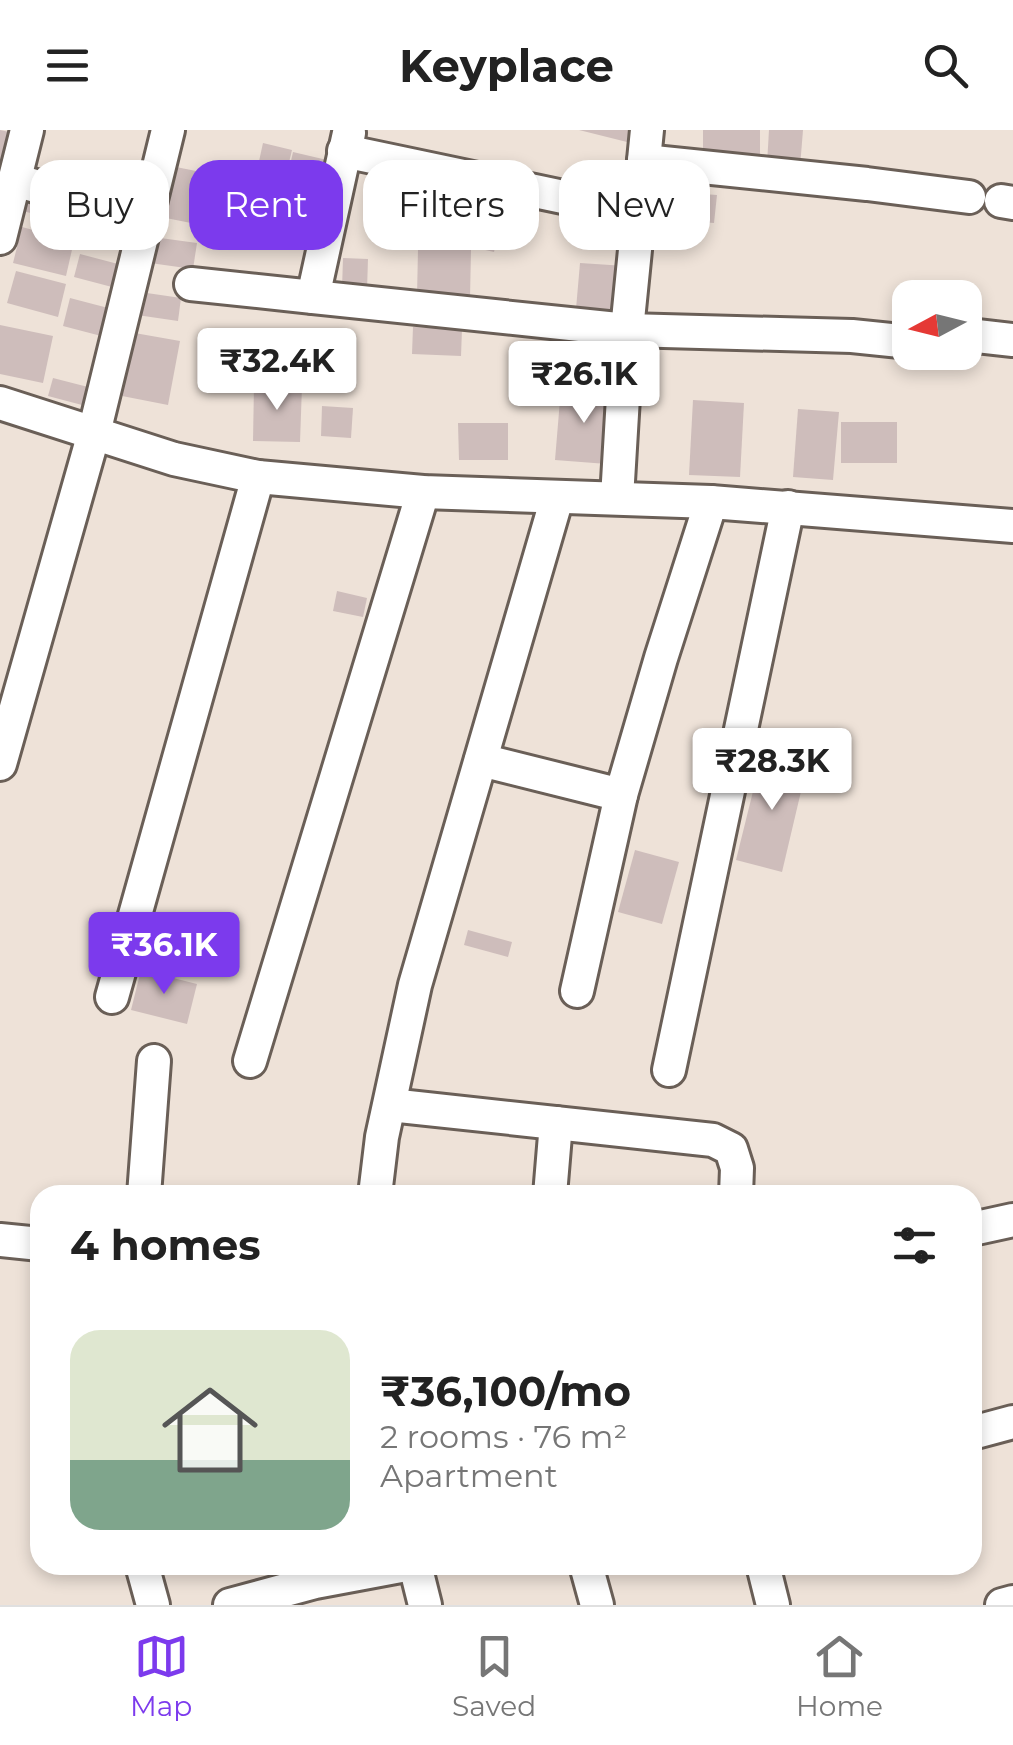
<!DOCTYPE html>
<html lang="en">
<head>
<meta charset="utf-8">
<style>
	body { margin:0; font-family:Montserrat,sans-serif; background:#f2f2f2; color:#222; height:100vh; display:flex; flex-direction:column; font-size:38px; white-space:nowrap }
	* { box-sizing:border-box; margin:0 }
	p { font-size:32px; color:#767676 }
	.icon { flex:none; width:55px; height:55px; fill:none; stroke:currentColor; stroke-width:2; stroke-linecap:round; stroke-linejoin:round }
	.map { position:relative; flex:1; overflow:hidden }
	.details { position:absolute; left:30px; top:1055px; width:952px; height:390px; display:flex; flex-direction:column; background:#fff; border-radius:30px; box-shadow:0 5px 15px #0003 }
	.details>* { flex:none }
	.top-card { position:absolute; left:30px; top:30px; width:955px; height:90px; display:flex; gap:20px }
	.needle { width:65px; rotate:263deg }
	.fabs { position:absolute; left:892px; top:150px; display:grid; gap:20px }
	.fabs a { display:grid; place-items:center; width:90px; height:90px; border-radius:20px; background:#fff; box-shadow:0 5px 15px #0003; font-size:50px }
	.price { position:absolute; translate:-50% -85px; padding:0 22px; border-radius:10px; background:#fff; color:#222; font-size:32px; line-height:65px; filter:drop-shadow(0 2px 5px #0008) }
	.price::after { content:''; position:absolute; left:50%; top:60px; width:30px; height:22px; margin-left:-15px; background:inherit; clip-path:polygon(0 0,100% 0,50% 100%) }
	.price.selected { background:#7c3aed; color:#fff }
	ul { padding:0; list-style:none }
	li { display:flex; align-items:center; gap:30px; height:250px; padding:0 40px }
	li+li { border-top:2px solid #e0e0e0 }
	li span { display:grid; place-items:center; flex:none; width:280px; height:200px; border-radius:30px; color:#555 }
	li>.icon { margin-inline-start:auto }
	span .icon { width:120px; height:120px; fill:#fffc; stroke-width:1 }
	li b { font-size:42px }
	h2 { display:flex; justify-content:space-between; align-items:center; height:120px; padding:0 40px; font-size:42px }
	.tag { padding:0 35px; border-radius:30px; background:#fff; box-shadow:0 5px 15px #0003; font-size:35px; line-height:90px }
	.tag.selected { background:#7c3aed; color:#fff }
	header { display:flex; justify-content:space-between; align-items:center; height:130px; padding:0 40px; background:#fff; font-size:45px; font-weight:700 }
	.menu { display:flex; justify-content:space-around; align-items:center; height:140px; border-top:2px solid #e0e0e0; background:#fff; font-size:28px; color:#767676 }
	.menu a { display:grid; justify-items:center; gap:5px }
	.menu .selected { color:#7c3aed }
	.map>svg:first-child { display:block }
	.building { fill:#cebdbb }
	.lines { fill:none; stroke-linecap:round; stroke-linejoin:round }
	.minor-casing { stroke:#6a5f57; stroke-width:38 }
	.minor { stroke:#fff; stroke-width:32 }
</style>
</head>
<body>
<header><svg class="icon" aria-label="menu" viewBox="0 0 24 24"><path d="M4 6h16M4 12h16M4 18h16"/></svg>Keyplace<svg class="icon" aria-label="search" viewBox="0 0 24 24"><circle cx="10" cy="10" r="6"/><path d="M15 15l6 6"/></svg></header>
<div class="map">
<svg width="1013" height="1475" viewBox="0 0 1013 1475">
	<rect width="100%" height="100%" fill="#eee2d8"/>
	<g class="building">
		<path d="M0 0 23 5 13 41 0 37Z"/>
		<path d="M579 0H629L627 12Z"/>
		<path d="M703 0H760V28L703 27Z"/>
		<path d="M769 0H803L800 37 767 34Z"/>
		<path d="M263 13 292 20 280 70 252 63Z"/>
		<path d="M293 22 327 30 316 79 282 71Z"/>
		<path d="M55 34 94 45 90 62 50 52Z"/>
		<path d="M171 36 211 44 201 95 161 87Z"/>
		<path d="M104 40 145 50 139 74 98 64Z"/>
		<path d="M459 58 506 69 494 122 447 111Z"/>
		<path d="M662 61 717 65 714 93 659 89Z"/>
		<path d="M27 62 84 76 79 94 22 81Z"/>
		<path d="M22 97 74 111 66 146 13 133Z"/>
		<path d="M153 107 197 113 193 139 150 133Z"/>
		<path d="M418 119 471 120 470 168 417 167Z"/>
		<path d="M80 124 118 134 112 157 74 147Z"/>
		<path d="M343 128 368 129 367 160 342 159Z"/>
		<path d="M580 133 625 136 622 182 576 179Z"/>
		<path d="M16 141 66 154 58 187 7 173Z"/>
		<path d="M140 162 181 168 178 191 137 185Z"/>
		<path d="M70 168 112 179 105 207 63 196Z"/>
		<path d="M0 195 53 206 43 253 0 244Z"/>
		<path d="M413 197 462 199 461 226 412 224Z"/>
		<path d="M129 202 180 211 168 275 117 265Z"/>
		<path d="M53 248 88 257 82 275 48 266Z"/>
		<path d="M254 255 302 256 300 312 253 311Z"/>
		<path d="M561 258 612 262 607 334 555 330Z"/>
		<path d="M693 270 744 273 740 347 689 345Z"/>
		<path d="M322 276 353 278 351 308 321 306Z"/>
		<path d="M798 279 839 282 833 350 793 347Z"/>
		<rect x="841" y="292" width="56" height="41"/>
		<path d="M458 293H508V330H459Z"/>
		<path d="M337 461 367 468 363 487 333 481Z"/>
		<path d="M762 625 807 636 782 742 736 730Z"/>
		<path d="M635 720 679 732 662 794 618 782Z"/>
		<path d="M468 800 512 812 508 827 464 815Z"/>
		<path d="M141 840 197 854 187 894 131 880Z"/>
	</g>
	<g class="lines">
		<defs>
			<g id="minor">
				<path d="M344 21 639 83"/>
				<path d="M644 31 867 54 969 67"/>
				<path d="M15 50 147 89"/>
				<path d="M1001 71 1013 73"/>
				<path d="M0 108 27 0"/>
				<path d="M191 154 313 167 349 3"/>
				<path d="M313 167 627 200 852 206 910 212"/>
				<path d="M965 207 968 205 1013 210"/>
				<path d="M0 273 174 329 258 347 423 362 711 372 1013 396"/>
				<path d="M617 368 627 200 647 0"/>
				<path d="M481 630 621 665"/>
				<path d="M0 634 94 303 168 0"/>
				<path d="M577 861 621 665 661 528 711 372"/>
				<path d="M112 867 258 347"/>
				<path d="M250 931 423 362"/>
				<path d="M669 940 788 377"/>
				<path d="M390 975 713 1010 731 1019 737 1038 736 1065"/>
				<path d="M144 1065 154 931"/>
				<path d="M375 1065 382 1007 415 855 557 368"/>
				<path d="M550 1065 556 993"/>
				<path d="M972 1099 1013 1090"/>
				<path d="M0 1110 40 1114"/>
				<path d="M972 1303 1013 1292"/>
				<path d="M142 1435 153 1475"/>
				<path d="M415 1435 425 1475"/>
				<path d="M586 1435 597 1475"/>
				<path d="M763 1435 773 1475"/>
				<path d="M230 1475 315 1452 406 1435"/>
				<path d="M1002 1475 1013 1472"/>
			</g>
		</defs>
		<use href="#minor" class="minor-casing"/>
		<use href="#minor" class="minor"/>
	</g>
</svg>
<div class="fabs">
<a><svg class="needle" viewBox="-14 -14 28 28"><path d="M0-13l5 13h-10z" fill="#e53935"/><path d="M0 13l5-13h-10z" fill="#767676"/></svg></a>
</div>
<b class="price" style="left:277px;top:283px">₹32.4K</b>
<b class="price" style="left:584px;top:296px">₹26.1K</b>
<b class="price" style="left:772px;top:683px">₹28.3K</b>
<b class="price selected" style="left:164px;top:867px">₹36.1K</b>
<div class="top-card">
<a class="tag">Buy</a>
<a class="tag selected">Rent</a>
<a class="tag">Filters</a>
<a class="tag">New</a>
</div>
<section class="details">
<h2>4 homes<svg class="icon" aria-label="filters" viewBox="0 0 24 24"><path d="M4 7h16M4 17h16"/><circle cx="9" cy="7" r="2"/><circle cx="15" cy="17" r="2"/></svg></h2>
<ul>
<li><span style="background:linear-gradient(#dfe7d0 65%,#7fa58c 0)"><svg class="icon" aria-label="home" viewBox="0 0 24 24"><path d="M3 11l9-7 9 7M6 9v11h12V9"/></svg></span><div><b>₹36,100/mo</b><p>2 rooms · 76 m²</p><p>Apartment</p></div></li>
</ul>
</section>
</div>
<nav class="menu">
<a class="selected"><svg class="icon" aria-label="map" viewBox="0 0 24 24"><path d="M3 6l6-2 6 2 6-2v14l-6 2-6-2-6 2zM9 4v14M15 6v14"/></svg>Map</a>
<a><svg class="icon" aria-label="saved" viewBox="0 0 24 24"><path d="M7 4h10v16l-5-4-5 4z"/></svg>Saved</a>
<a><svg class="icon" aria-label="home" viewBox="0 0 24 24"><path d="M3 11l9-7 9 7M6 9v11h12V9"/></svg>Home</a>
</nav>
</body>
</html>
